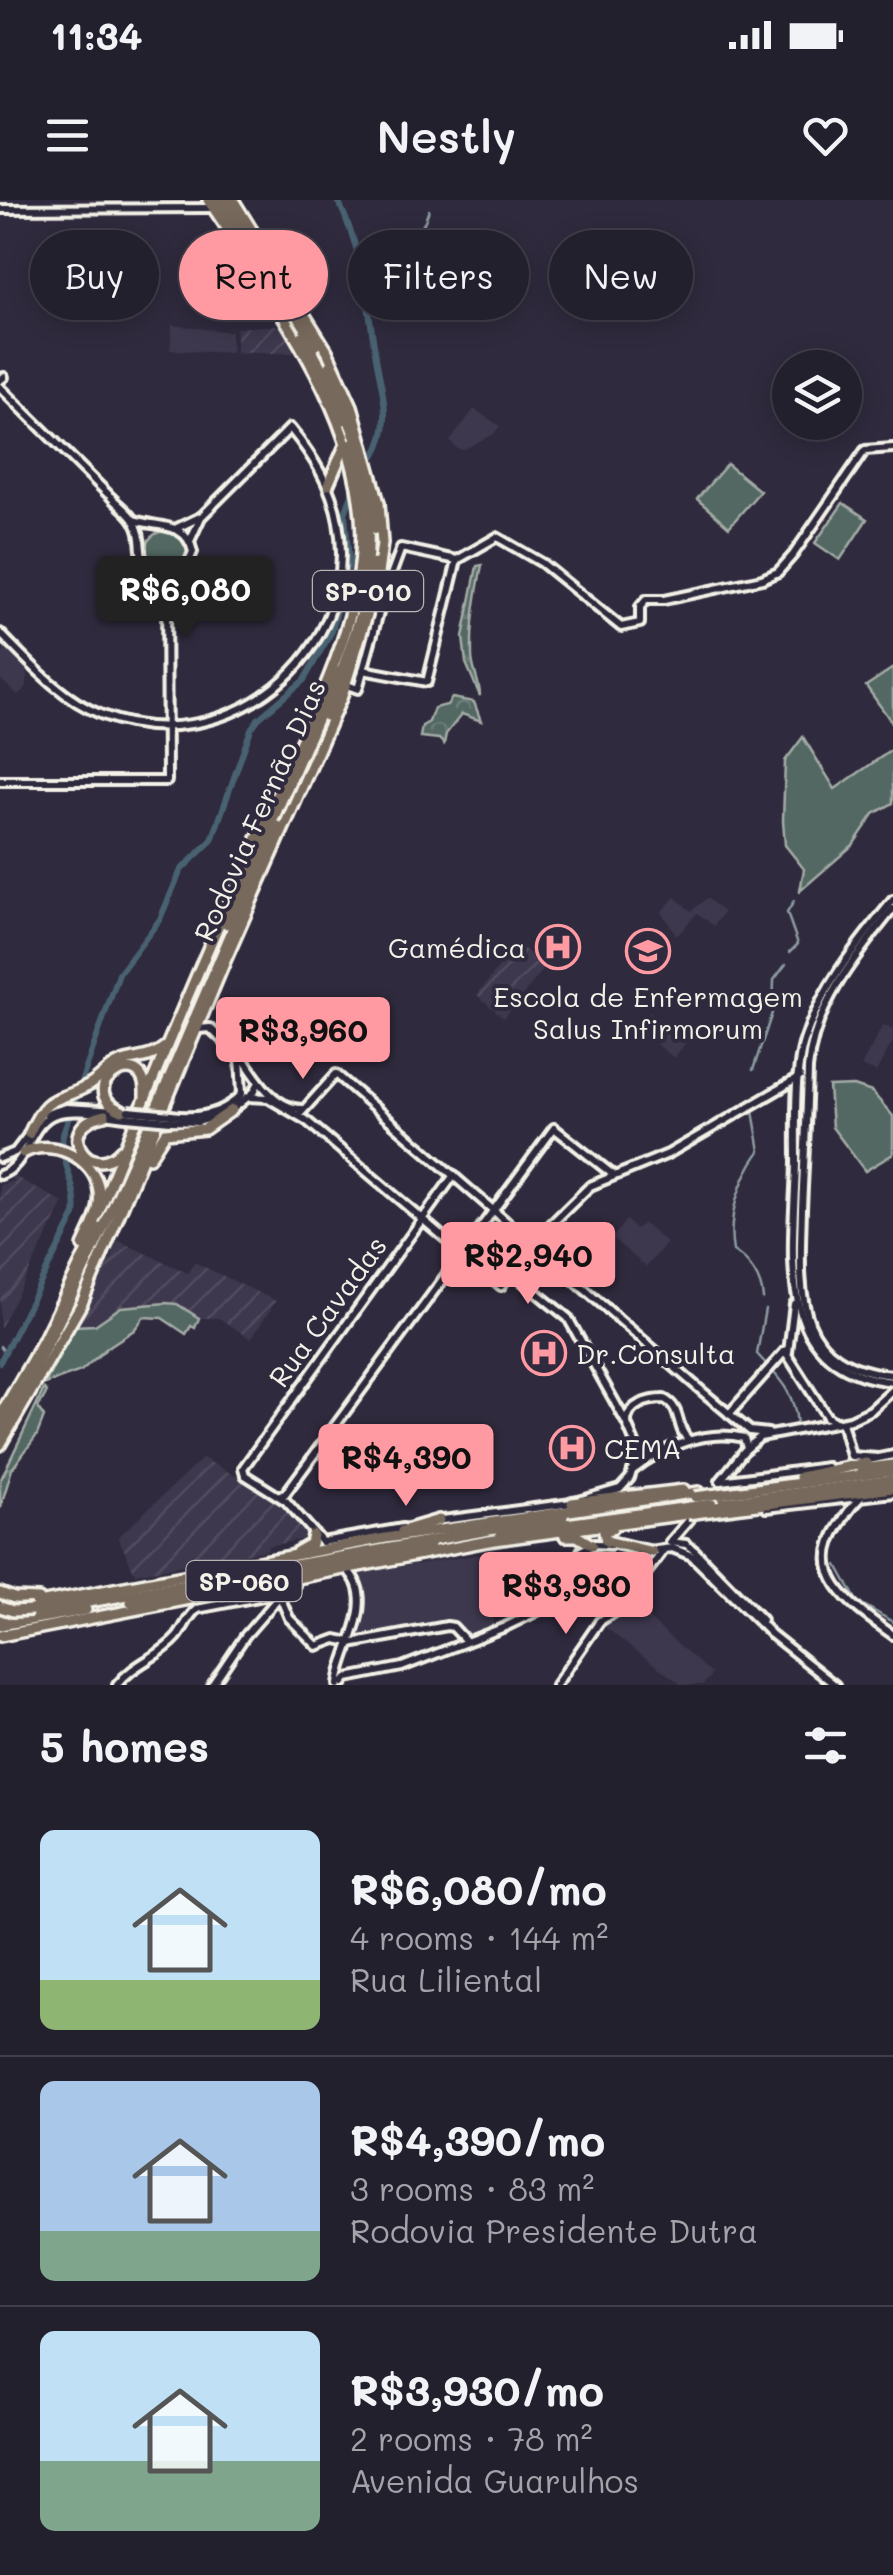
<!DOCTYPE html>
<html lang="en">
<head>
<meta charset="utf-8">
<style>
	body { margin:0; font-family:Mali,sans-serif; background:#2f2d3a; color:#f1f3f6; height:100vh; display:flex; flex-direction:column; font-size:38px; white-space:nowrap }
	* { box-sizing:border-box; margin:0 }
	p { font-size:32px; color:#a3a3aa }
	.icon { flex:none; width:55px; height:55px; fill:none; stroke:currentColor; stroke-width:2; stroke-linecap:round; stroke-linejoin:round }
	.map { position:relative; height:1485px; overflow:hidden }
	.side { display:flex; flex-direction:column; background:#23202e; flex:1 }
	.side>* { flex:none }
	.top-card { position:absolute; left:30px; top:30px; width:835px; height:90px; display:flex; gap:20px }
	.buttons { position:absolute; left:772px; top:150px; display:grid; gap:20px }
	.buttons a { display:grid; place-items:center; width:90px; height:90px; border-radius:50%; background:#23202e; box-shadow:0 5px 25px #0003,0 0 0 2px #403e4a; font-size:50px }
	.price { position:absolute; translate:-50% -85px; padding:0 22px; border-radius:10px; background:#ff9aa2; color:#111; font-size:32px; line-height:65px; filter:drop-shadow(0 2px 5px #0008) }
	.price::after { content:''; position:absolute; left:50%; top:60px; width:30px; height:22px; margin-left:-15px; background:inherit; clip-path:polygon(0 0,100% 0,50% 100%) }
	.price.selected { background:#222; color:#fff }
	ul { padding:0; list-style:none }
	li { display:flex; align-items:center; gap:30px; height:250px; padding:0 40px }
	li+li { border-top:2px solid #403e4a }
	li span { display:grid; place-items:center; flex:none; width:280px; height:200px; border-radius:15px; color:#555 }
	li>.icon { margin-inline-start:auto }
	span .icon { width:120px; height:120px; fill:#fffc; stroke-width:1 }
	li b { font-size:42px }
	h2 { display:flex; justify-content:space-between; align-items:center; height:120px; padding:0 40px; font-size:42px }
	.tag { padding:0 35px; border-radius:45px; background:#23202e; box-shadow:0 5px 25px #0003,0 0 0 2px #403e4a; font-size:35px; line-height:90px }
	.tag.selected { background:#ff9aa2; color:#111 }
	.status { display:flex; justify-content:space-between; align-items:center; height:70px; padding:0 50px; background:#23202e; direction:ltr }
	.status svg { height:28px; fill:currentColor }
	header { display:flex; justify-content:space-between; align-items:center; height:130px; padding:0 40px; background:#23202e; font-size:45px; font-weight:600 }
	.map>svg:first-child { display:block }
	.built { fill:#3e384e }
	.industrial { fill:url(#industrial-furrows) }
	.forest { fill:url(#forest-crowns); stroke:#a4aca6; stroke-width:2.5 }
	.green { fill:#536864; stroke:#a4aca6; stroke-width:2.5 }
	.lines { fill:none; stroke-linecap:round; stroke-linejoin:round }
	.stream { stroke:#8d9ba1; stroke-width:2.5 }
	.river { stroke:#496272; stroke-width:6 }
	.secondary-tunnel { stroke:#4d4857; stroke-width:6; stroke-dasharray:6 3; stroke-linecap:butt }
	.secondary-casing { stroke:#f4f1e8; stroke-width:14 }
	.highway-casing { stroke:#f4f1e8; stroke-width:16 }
	.secondary { stroke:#2f2a3d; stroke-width:6 }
	.highway { stroke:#77695c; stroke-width:9 }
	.secondary-bridge-casing { stroke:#f4f1e8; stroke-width:14; stroke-linecap:butt }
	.highway-bridge-casing { stroke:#f4f1e8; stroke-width:16; stroke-linecap:butt }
	.secondary-bridge { stroke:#2f2a3d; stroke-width:6 }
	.highway-bridge { stroke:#77695c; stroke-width:9 }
	.labels { text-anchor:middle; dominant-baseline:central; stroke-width:8; stroke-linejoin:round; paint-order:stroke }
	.shield { fill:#2f2a3d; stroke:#b9b5b5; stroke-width:2.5 }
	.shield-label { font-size:25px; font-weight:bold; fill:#f4f1e8 }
	.street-label { font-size:28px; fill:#f4f1e8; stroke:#2f2a3d }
	.poi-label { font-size:28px; fill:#f4f1e8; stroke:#2f2a3d; text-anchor:start }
</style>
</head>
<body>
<div class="status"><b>11:34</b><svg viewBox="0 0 49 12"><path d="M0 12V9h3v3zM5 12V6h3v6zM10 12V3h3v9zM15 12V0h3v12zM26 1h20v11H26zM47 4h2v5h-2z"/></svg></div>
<header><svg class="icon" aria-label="menu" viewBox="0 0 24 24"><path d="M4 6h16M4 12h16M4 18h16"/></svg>Nestly<svg class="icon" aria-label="heart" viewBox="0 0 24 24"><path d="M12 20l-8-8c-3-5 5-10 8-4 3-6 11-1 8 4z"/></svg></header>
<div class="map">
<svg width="893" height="1485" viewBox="0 0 893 1485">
	<defs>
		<pattern id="industrial-furrows" width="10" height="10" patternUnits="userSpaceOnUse" patternTransform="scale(2.5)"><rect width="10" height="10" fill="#3e384e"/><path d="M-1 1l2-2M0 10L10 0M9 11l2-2" fill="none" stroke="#514c5f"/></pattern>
		<pattern id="forest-crowns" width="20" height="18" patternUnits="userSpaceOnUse" patternTransform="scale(2.5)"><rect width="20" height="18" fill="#536864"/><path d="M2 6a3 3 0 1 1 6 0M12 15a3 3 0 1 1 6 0" fill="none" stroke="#6c7e7a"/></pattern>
	</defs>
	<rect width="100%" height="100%" fill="#2f2a3d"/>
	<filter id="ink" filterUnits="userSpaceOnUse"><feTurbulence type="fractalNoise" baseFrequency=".01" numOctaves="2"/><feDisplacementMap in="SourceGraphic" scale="20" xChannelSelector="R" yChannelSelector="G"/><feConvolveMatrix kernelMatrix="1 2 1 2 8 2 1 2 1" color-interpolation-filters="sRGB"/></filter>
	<g filter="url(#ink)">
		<g class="built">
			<path d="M172 125 231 132 232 153 170 150Z"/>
			<path d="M474 209 500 226 494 234 463 250 456 248 450 241Z"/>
			<path d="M9 446 27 464V486L18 495 0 479V456Z"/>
			<path d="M675 697 691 711 707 698 724 712 714 726 697 713 677 736 661 712Z"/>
			<path d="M649 812 687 841 674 858 656 844 666 832 658 825 647 838 636 829Z"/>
			<path d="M883 825 893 830V841L876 872 861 866Z"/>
			<path d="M626 1020 636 1029 643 1023 667 1043 646 1067 612 1038Z"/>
			<path d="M481 1354 494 1428 465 1439 453 1423 353 1441 362 1411 356 1374Z"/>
			<path d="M630 1402 712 1474 703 1485H682L603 1426 615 1420Z"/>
		</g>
		<g class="industrial">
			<path d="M282 125 300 153H236V128Z"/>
			<path d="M517 744 546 766 504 818 477 795Z"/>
			<path d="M12 975 64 1003 0 1129V985L15 981 9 977Z"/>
			<path d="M117 1040 188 1073 194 1062 276 1101 251 1139 219 1118H199L177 1104 121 1107 95 1125 74 1126 98 1076 112 1058Z"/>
			<path d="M203 1258 283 1302 305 1332 304 1339 268 1346 267 1350 135 1374 118 1337Z"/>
		</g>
		<g class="forest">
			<path d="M482 365C476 395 471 424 472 456 472 470 480 481 480 496L466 463 463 437 477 366Z"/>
			<path d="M452 498 474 502 481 521 462 514 446 534 444 544 439 539 420 537 422 526 429 522 434 508 447 505Z"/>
			<path d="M44 1189 47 1192 38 1208 44 1217 37 1235 12 1269 0 1309V1281Z"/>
		</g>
		<g class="green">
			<path d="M727 264 760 291 729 327 697 299Z"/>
			<path d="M843 303 867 319 840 360 815 343Z"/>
			<circle cx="166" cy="352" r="21"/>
			<path d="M893 468V524L866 486Z"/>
			<path d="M803 537 835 589 893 549V603L874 614 853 645 800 691 804 669 785 645 783 621 785 561Z"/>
			<path d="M854 886 872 892 893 916V954L865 971 832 927 829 887Z"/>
			<path d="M166 1103 177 1104 199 1118 195 1128 191 1126 186 1134 162 1118 144 1117 134 1130 108 1147 81 1171 45 1184 74 1126 95 1125 121 1107Z"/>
		</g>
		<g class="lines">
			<g class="stream">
				<path d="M368 91C394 71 419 41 429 10"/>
				<path d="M790 752 798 744 787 713 794 701"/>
				<path d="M753 870 773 810 774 780 786 764"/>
				<path d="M753 911 760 951C740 978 727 1017 733 1051 750 1061 762 1080 763 1099"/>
				<path d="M765 1109 757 1154C778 1177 795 1192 797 1225"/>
				<path d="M0 1146 5 1153"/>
				<path d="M837 1365 857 1401 893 1422"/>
			</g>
			<g class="river">
				<path d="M338 0C365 59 366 97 376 158 382 193 394 224 374 256"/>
				<path d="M0 1162 75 1015C79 986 59 963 63 934L119 774 160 719 181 670 212 640 251 529 258 519 304 480 332 431 349 362 345 314 353 291"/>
			</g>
			<path class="secondary-tunnel" d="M699 1307 720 1281"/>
			<defs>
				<g id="secondary">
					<path d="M0 9 214 8"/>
					<path d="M0 180 4 177"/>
					<path d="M0 187 108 294"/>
					<path d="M111 297C118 305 129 312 134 321 149 345 128 369 166 378L185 370 193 352C186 321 158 328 134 320"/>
					<path d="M177 328 200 317"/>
					<path d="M0 433C30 463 60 498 100 514 224 564 363 455 338 322 332 286 313 256 290 228L201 317 190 341"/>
					<path d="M363 470 427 482 457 360"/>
					<path d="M347 485 358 489 384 394 401 348 457 360 497 337 542 363 621 427 640 423V407L646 400H664L762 379 778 372 793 355 865 250 893 248"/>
					<path d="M0 581H167L166 378"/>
					<path d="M893 700C858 743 821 787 804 841 794 872 796 929 796 963 794 1052 770 1169 893 1182"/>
					<path d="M893 709C856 755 813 807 808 869 807 916 804 962 802 1009 800 1087 790 1165 893 1175"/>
					<path d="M243 858C256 878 275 909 302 909"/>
					<path d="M248 897 268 898 307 921 501 1086 533 1042 590 986 668 954 800 877"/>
					<path d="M232 910 254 892 258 884"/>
					<path d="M46 914 66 908 117 911"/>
					<path d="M171 915C198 919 223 915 242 894L240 857 210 828 198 829"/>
					<path d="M299 915 336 874 703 1192 750 1231 768 1233"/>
					<path d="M171 921 197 922 221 915"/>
					<path d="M0 958 15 952 31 931"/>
					<path d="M0 975C28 966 27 927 53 915 74 907 105 915 127 917"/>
					<path d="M788 1152 794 1104"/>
					<path d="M729 1214 785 1151 827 1217 835 1222"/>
					<path d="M842 1222 851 1256 878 1258"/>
					<path d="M627 1224C626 1205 648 1199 664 1199 683 1208 675 1229 689 1240"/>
					<path d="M864 1261 893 1255"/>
					<path d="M632 1271C662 1247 705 1229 744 1238L746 1245"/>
					<path d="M720 1281 744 1251 760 1237 850 1220 871 1210 893 1190"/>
					<path d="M721 1281 827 1267"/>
					<path d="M280 1295 285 1294 554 928 612 974"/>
					<path d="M859 1299C851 1306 846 1315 840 1324 804 1376 854 1407 893 1435"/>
					<path d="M766 1308 893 1293"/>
					<path d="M435 1321 572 1303 620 1289 630 1278 636 1258 635 1243 627 1224 568 1118 511 1072"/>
					<path d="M403 1328 322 1342 286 1301 245 1275 243 1268 454 975"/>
					<path d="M671 1341 690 1319"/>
					<path d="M670 1342 686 1344 695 1351 762 1420"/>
					<path d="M637 1358 641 1352 672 1348 692 1356 771 1434 835 1485"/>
					<path d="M637 1358V1381"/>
					<path d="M279 1393 295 1386"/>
					<path d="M281 1399 289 1418 317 1446 336 1439 355 1443 447 1426 453 1427 465 1440"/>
					<path d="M599 1422 620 1408 663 1351"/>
					<path d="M343 1483 347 1478 402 1467 505 1427 552 1404 565 1391 581 1351 595 1344 610 1345"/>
					<path d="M117 1485C134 1463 160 1457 177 1437 185 1427 187 1417 197 1409L279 1393"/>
					<path d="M212 1485 245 1436 278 1398"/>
					<path d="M338 1485C340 1452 377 1405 350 1373"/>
					<path d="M556 1485 600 1421"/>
				</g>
				<g id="highway">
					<path d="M208 0 233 37"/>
					<path d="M217 0 268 80"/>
					<path d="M225 0 316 145"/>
					<path d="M303 135 320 165 344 220"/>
					<path d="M329 167 361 253 376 329"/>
					<path d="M352 244C367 295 375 343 361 395"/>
					<path d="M328 285 344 248"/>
					<path d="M326 516 361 415 374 364"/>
					<path d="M227 724 338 472"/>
					<path d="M122 911C68 889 148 838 145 896"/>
					<path d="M105 915C50 926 91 985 121 950"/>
					<path d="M29 934C48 892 53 904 88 886 100 880 107 868 120 863 136 857 151 859 165 847"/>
					<path d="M23 953C50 937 95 957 99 991 102 1010 91 1028 83 1046"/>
					<path d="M149 958 165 933 205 929 232 910"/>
					<path d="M97 1016C137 918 177 819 220 722 242 671 265 621 288 570 323 492 368 404 361 317 353 217 293 132 241 50"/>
					<path d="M0 1216 43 1141 98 1028"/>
					<path d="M0 1232C110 1039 186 829 278 626"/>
					<path d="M0 1245 82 1103 225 761 342 496 377 382 382 343 379 303 352 206 327 151 233 0"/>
					<path d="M861 1269 893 1265"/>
					<path d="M800 1277 866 1263"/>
					<path d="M718 1294 893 1271"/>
					<path d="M572 1303 684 1290"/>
					<path d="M712 1304 893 1280"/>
					<path d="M710 1311 893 1288"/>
					<path d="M612 1328 604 1332 606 1341 652 1352"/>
					<path d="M402 1331 439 1320"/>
					<path d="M500 1333 690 1307"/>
					<path d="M565 1336H577L592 1345"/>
					<path d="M297 1352 311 1344 313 1335"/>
					<path d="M0 1393 14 1398 39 1399"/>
					<path d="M131 1402 430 1345"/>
					<path d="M12 1408 386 1338 699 1292"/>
					<path d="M0 1418 563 1317"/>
					<path d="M0 1425 86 1410"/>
					<path d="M0 1436 488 1341 687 1314"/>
				</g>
			</defs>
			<use href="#secondary" class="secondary-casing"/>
			<use href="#highway" class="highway-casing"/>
			<use href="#secondary" class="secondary"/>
			<use href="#highway" class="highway"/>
			<defs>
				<g id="secondary-bridge">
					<path d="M128 911 171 915"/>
					<path d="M127 917 171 921"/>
				</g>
				<g id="highway-bridge">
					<path d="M695 1297 718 1294"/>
					<path d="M690 1307 712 1304"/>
					<path d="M687 1314 710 1311"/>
					<path d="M0 1407 13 1411 32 1410"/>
				</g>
			</defs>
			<use href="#secondary-bridge" class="secondary-bridge-casing"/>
			<use href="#highway-bridge" class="highway-bridge-casing"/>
			<use href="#secondary-bridge" class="secondary-bridge"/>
			<use href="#highway-bridge" class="highway-bridge"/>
		</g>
	</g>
	<defs>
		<symbol id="hospital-ring" viewBox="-11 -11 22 22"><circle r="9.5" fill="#2f2a3d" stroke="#ff9aa2" stroke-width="1.5"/><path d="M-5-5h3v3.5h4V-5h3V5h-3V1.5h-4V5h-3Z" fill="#ff9aa2"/></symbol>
		<symbol id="university-ring" viewBox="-11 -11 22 22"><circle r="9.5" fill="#2f2a3d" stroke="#ff9aa2" stroke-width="1.5"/><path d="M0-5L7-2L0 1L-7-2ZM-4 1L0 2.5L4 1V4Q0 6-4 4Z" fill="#ff9aa2"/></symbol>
	</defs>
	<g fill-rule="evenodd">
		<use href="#hospital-ring" x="533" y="722" width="50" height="50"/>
		<use href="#university-ring" x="623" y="726" width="50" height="50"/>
		<use href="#hospital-ring" x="519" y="1128" width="50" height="50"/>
		<use href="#hospital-ring" x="547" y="1223" width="50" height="50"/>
	</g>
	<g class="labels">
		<g class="shield">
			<rect x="313" y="371" width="110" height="40" rx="8"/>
			<rect x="186.5" y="1361" width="115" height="40" rx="8"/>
		</g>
		<g class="shield-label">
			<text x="368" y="391">SP-010</text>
			<text x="244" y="1381">SP-060</text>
		</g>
		<g class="street-label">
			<text transform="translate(259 610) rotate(-66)">Rodovia Fernão Dias</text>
			<text transform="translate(327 1111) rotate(-54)">Rua Cavadas</text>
		</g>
		<g class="poi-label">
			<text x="526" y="747" text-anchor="end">Gamédica</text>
			<text x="648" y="796" text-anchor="middle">Escola de Enfermagem<tspan x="648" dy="32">Salus Infirmorum</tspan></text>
			<text x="576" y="1153">Dr.Consulta</text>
			<text x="604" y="1248">CEMA</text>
		</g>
	</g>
</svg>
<div class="buttons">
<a><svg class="icon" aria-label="layers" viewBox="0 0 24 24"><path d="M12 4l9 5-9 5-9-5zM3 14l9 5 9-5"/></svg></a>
</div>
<b class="price selected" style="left:185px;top:441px">R$6,080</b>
<b class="price" style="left:303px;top:882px">R$3,960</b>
<b class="price" style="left:528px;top:1107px">R$2,940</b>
<b class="price" style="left:406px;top:1309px">R$4,390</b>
<b class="price" style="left:566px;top:1437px">R$3,930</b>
<div class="top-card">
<a class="tag">Buy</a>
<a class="tag selected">Rent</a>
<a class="tag">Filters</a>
<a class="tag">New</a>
</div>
</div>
<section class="side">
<h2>5 homes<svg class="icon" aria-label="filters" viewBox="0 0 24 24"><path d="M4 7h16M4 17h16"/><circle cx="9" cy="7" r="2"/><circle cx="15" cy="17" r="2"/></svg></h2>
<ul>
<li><span style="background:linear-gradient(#bfe0f5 75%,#8fb573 0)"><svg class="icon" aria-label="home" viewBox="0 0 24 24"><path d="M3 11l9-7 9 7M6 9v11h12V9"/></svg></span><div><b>R$6,080/mo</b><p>4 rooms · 144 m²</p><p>Rua Liliental</p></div></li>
<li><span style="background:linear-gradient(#a9c7e8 75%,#7fa58c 0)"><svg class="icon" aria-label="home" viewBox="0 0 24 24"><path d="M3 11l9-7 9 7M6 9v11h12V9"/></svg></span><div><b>R$4,390/mo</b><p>3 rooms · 83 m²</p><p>Rodovia Presidente Dutra</p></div></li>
<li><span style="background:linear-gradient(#bfe0f5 65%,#7fa58c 0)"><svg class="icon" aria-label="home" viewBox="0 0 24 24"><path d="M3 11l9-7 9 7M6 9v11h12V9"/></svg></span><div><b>R$3,930/mo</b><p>2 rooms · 78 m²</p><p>Avenida Guarulhos</p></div></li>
</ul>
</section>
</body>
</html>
